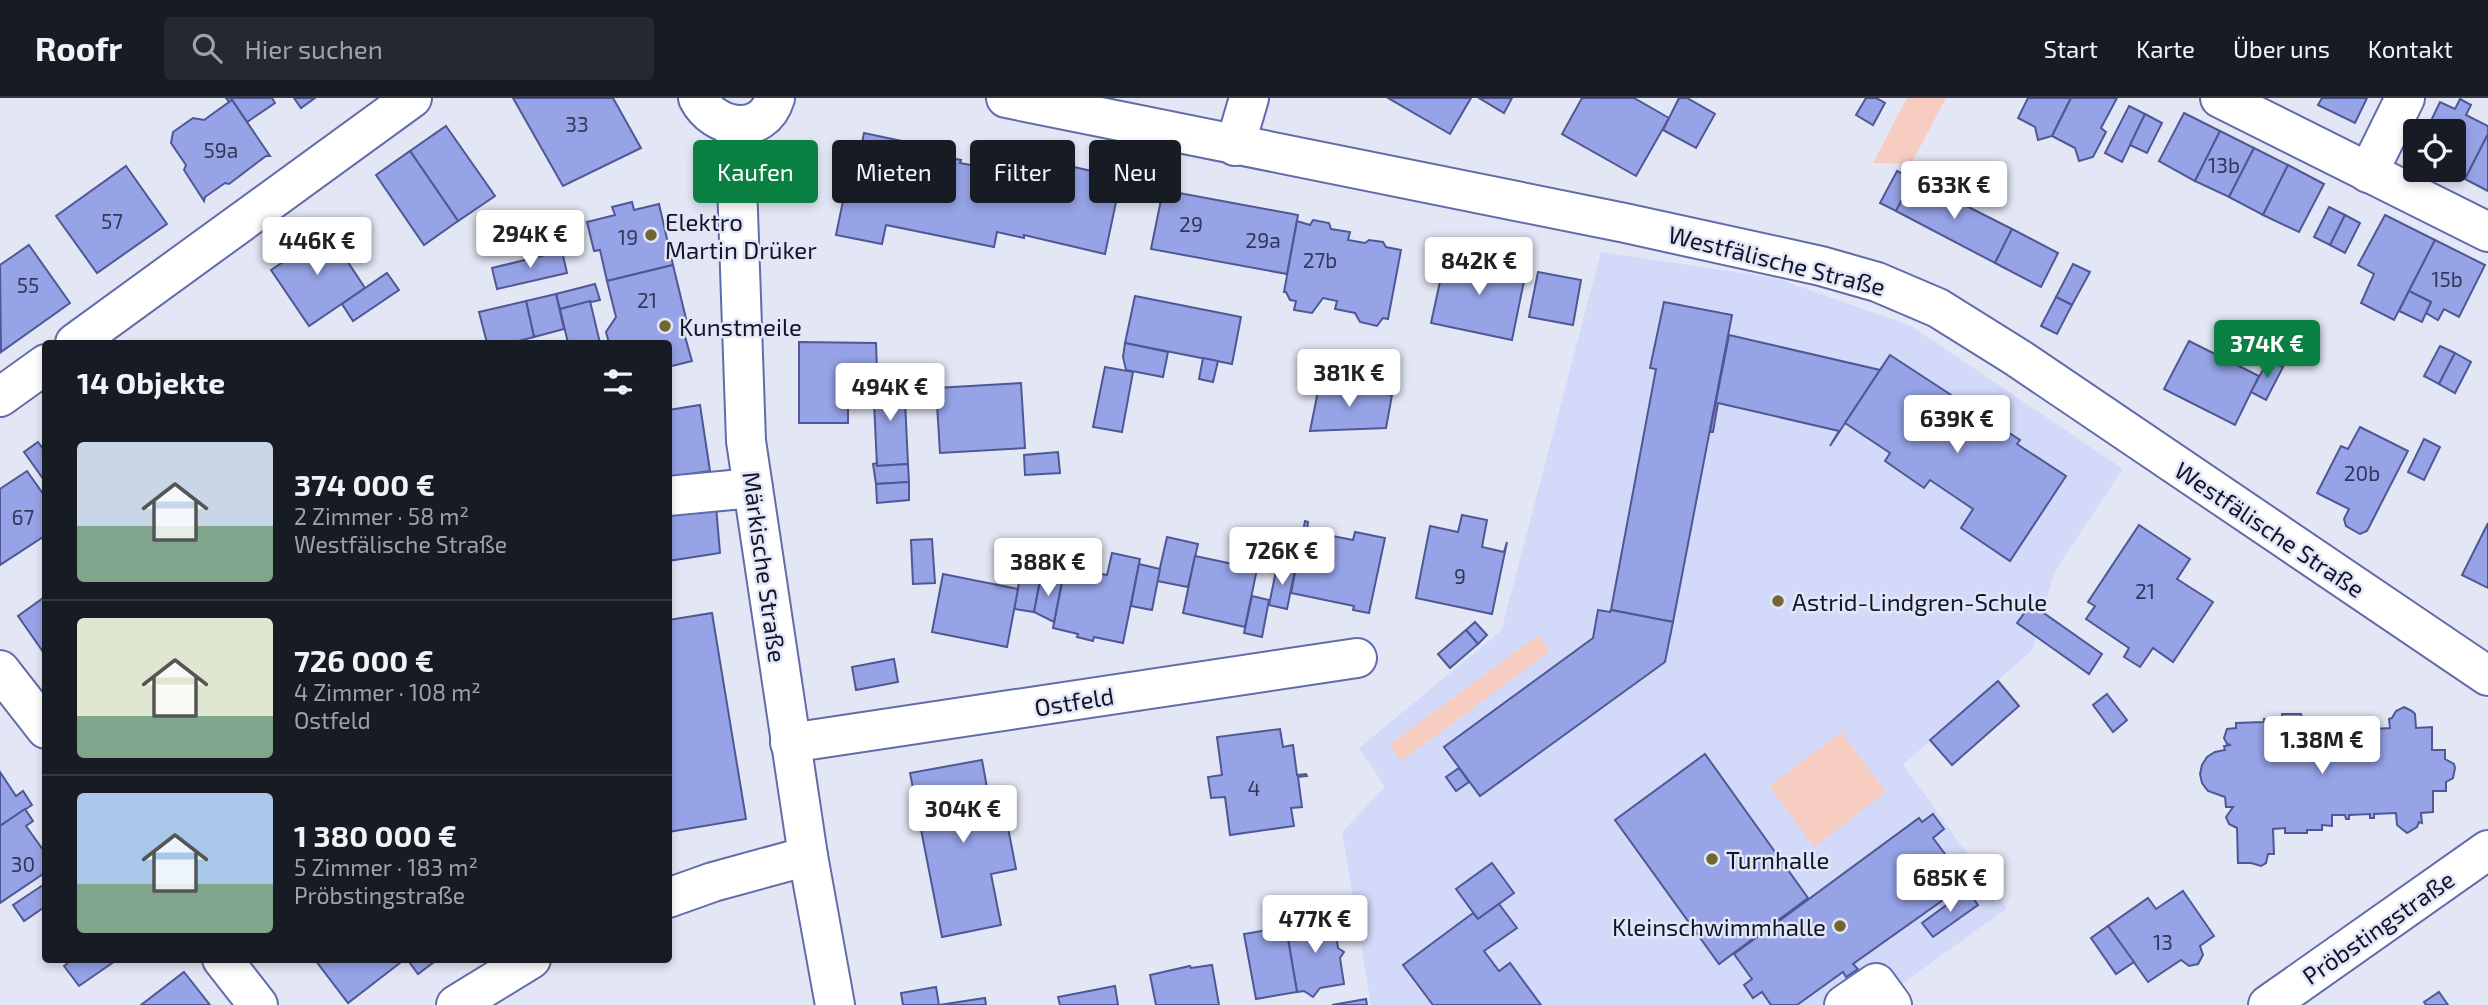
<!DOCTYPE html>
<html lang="de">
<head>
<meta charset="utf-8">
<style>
	body { margin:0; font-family:"Exo 2",sans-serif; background:#242831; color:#f1f3f6; height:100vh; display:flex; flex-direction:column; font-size:26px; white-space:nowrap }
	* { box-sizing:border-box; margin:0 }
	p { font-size:23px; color:#9ea1a6 }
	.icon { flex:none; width:38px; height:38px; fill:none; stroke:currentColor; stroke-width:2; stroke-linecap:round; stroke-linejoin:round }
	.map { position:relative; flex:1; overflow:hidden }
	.side { position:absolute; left:42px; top:242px; width:630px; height:623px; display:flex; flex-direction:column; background:#171b24; border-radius:7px; box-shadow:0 4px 10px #0003 }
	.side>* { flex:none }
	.guide { position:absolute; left:693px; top:42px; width:665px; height:63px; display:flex; gap:14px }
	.tools { position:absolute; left:2403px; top:21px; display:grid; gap:14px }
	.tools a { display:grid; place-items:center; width:63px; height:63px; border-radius:7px; background:#171b24; box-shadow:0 4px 10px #0003; font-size:35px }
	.price { position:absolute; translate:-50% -60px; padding:0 16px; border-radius:7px; background:#fff; color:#222; font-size:23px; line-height:46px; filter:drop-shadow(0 2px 4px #0008) }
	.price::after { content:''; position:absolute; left:50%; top:42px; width:21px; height:16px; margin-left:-10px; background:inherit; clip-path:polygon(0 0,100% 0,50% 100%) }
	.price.active { background:#0b8043; color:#fff }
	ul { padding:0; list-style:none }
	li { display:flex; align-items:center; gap:21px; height:175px; padding:0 35px }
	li+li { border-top:2px solid #363941 }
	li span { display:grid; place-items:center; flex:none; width:196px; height:140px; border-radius:7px; color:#555 }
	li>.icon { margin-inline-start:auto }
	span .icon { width:84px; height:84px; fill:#fffc; stroke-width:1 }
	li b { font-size:30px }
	h2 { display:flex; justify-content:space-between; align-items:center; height:84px; padding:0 35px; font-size:30px }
	.pill { padding:0 24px; border-radius:7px; background:#171b24; box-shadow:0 4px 10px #0003; font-size:24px; line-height:63px }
	.pill.active { background:#0b8043; color:#fff }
	header { display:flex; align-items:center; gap:42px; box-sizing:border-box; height:98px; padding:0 35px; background:#171b24; border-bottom:2px solid #363941 }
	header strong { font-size:33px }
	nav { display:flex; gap:38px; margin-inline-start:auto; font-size:24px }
	.search { width:490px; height:63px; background:#242831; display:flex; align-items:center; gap:18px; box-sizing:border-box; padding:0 24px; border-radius:7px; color:#9ea1a6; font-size:26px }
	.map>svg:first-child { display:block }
	.built { fill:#d3daf9 }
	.green { fill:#f7cdc2 }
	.building { fill:#96a3e6; stroke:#4f5895; stroke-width:2 }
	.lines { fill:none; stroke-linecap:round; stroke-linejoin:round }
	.minor-casing { stroke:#616cab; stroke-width:42 }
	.minor { stroke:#fff; stroke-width:38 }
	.poi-dot { fill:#736633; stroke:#e3e7f5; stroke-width:2.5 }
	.labels { text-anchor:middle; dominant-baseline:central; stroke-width:5; stroke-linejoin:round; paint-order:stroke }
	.number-label { font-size:21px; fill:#32385b }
	.poi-label { font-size:24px; fill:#11142d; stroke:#e3e7f5; text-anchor:start }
	.street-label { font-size:24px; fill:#11142d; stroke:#e3e7f5 }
</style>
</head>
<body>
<header>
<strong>Roofr</strong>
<div class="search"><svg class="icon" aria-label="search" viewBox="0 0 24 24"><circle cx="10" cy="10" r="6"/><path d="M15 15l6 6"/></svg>Hier suchen</div>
<nav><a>Start</a><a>Karte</a><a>Über uns</a><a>Kontakt</a></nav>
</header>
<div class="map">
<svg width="2488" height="907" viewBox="0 0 2488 907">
	<rect width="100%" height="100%" fill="#e3e7f5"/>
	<path class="built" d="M1601 154 1776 180 1911 228 2123 371 2055 473 2032 552 1903 667 2007 810 1873 907H1371L1342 734 1385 689 1359 650 1501 533Z"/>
	<g class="green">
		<path d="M1907 0H1946L1911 66 1873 65Z"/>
		<path d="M1538 537 1550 553 1401 663 1389 647Z"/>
		<path d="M1841 634 1886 694 1814 749 1769 688Z"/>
	</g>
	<g class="building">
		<path d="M226 0H272L275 5 247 24 232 2 229 4Z"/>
		<path d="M294 0H315L301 10Z"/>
		<path d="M513 0H613L641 50 563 88Z"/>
		<path d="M1388 0H1471L1450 36Z"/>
		<path d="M1479 0H1512L1504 15Z"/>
		<path d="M1582 0H1634L1669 20 1636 78 1562 36Z"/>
		<path d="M1679 0H1687L1715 16 1696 50 1663 32Z"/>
		<path d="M1866 0H1876L1885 5 1873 27 1856 17Z"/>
		<path d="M2028 0H2071L2052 38 2038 42 2035 29 2018 20Z"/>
		<path d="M2071 0H2117L2101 30 2106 34 2093 59 2079 63 2075 50 2052 38Z"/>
		<path d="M2322 0H2367L2355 25 2318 7Z"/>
		<path d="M2460 1 2471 7 2466 17 2488 28V36L2465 81 2448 72H2454V33H2426L2440 4 2455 11Z"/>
		<path d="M232 2 270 58H266L229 86 225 85 205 99 204 103 184 72 186 67 171 45 173 34 193 20 204 22Z"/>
		<path d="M2129 8 2145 16 2122 64 2105 55Z"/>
		<path d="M2184 15 2220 33 2195 83 2159 63Z"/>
		<path d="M2145 16 2162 25 2147 55 2130 47Z"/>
		<path d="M446 28 495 98 458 123 410 53Z"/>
		<path d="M2220 33 2254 50 2229 99 2195 83Z"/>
		<path d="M864 35 902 43 899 63 925 68 928 55 961 62 960 65 981 69 979 79 1007 84 1010 68 1037 74 1039 61 1096 74 1093 85 1119 90 1105 156 1024 137V140L997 134 994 149 886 127 882 146 836 137 844 98 851 100Z"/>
		<path d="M2488 36V93L2465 81Z"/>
		<path d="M2254 50 2288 67 2263 117 2229 99Z"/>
		<path d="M410 53 458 123 424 147 376 77Z"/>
		<path d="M2288 67 2324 86 2299 134 2263 117Z"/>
		<path d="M126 68 167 126 97 175 56 118Z"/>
		<path d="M1897 73 1913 81 1896 113 1880 105Z"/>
		<path d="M1913 81 2012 131 1995 165 1896 113Z"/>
		<path d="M1163 92 1298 117 1287 176 1151 151Z"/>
		<path d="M632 104 634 112 659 106 673 167 607 183 600 152 594 153 587 124 615 117 612 109Z"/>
		<path d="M2329 109 2345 117 2330 147 2314 139Z"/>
		<path d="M2345 117 2360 125 2345 155 2330 147Z"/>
		<path d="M2385 117 2435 142 2394 222 2361 205 2374 176 2358 167Z"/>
		<path d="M1313 122 1329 125 1331 131 1350 134 1348 142 1365 145 1369 142 1383 144 1386 149 1401 152 1388 221 1383 220 1377 228 1360 224 1355 215 1335 211 1337 203 1323 200 1312 215 1294 212 1296 203 1290 202 1286 194H1284L1297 123 1310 127Z"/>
		<path d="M2012 131 2058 155 2041 189 1995 165Z"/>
		<path d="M328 134 365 190 309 228 271 172 286 162 292 137 316 142Z"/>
		<path d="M2435 142 2485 167 2459 219 2444 211 2438 222 2426 215 2431 204 2409 193Z"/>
		<path d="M29 147 70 205 1 254 0 167Z"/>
		<path d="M562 153 567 175 497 191 492 170Z"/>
		<path d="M1446 156 1526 173 1512 242 1431 225Z"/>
		<path d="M2073 166 2090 174 2072 207 2056 199Z"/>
		<path d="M673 167 689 233 684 235 692 263 668 269V245H609L606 234 616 219 607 183Z"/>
		<path d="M1538 174 1581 182 1573 227 1529 219Z"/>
		<path d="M387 175 399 192 353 223 342 206Z"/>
		<path d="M595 186 600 202 560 211 556 196Z"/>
		<path d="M2409 193 2431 204 2422 224 2399 213Z"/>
		<path d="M556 196 564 231 534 239 526 203Z"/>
		<path d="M1135 198 1241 219 1232 266 1125 245Z"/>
		<path d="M2056 199 2072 207 2057 236 2041 228Z"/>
		<path d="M526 203 534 239 511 245H487L479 214Z"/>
		<path d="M590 203 600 245H568L560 211Z"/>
		<path d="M1664 204 1732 217 1673 524 1611 512 1656 271 1650 270Z"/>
		<path d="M1729 237 1880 272 1830 348 1839 333 1718 305 1713 334H1710Z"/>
		<path d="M2189 243 2259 278 2235 327 2164 291Z"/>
		<path d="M799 244 876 245 877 273H848V325H799Z"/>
		<path d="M1125 245 1168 254 1163 279 1126 272 1123 259Z"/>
		<path d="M2440 248 2455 255 2439 286 2424 278Z"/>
		<path d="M2455 255 2471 264 2455 295 2439 286Z"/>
		<path d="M1890 257 2020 342 2017 346 2066 378 2010 463 1961 430 1973 411 1930 382 1924 390 1885 363 1890 355 1845 325Z"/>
		<path d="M1203 260 1218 263 1213 284 1199 281Z"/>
		<path d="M2268 262 2283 269 2266 302 2251 294Z"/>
		<path d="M1105 269 1133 274 1122 334 1093 329Z"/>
		<path d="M904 282 908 366 877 368 873 283Z"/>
		<path d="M1320 283 1392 297 1386 330 1310 333Z"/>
		<path d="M1021 285 1025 350 940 355 936 290Z"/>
		<path d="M700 307 710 373 668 379V312Z"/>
		<path d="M2360 329 2408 353 2367 433 2360 436 2346 428 2344 421 2349 411 2317 395 2341 348 2348 351Z"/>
		<path d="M2424 341 2440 349 2424 382 2408 374Z"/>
		<path d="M38 344 46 355V381L44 382 24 354Z"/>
		<path d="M1058 354 1060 375 1025 377 1024 357Z"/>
		<path d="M877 365V368L908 366 909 384 876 386 873 366Z"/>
		<path d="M27 373 46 400V437L0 467V391Z"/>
		<path d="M909 384V402L877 405 876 386Z"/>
		<path d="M716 408 720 455 668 463V415Z"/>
		<path d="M1462 417 1487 422 1482 449 1504 454 1507 444 1492 516 1416 500 1430 428 1458 434Z"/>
		<path d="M1305 423 1308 424 1307 433 1353 442 1355 434 1385 440 1369 515 1353 512 1354 508 1291 495Z"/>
		<path d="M2488 425V490L2462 477Z"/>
		<path d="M2139 427 2190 461 2177 481 2213 504 2173 564 2153 550 2140 569 2124 559 2129 550 2086 521 2095 508 2088 504Z"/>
		<path d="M1167 439 1198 446 1188 489 1157 483Z"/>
		<path d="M932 441 935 485 913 486 911 442Z"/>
		<path d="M1112 455 1140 461 1123 545 1094 539 1093 543 1077 539 1078 536 1053 530 1065 469 1107 477Z"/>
		<path d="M1195 458 1257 471 1245 529 1183 515Z"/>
		<path d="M1139 466 1160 471 1152 512 1131 508Z"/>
		<path d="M1277 468 1295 472 1287 511 1269 507Z"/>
		<path d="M1021 474 1041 478 1034 514 1014 511Z"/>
		<path d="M943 476 1018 491 1007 549 932 534Z"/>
		<path d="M1041 478 1062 483 1054 524 1034 514Z"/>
		<path d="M46 498V558L18 518Z"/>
		<path d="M1252 498 1269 502 1262 539 1244 535Z"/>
		<path d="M2031 506 2102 556 2089 576 2017 525Z"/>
		<path d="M1598 512 1610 514 1611 512 1673 524 1665 564 1480 698 1444 649 1593 540Z"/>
		<path d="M712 515 746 721 668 734V522Z"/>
		<path d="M1475 524 1487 537 1478 546 1466 532Z"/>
		<path d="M1466 532 1478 546 1450 570 1438 556Z"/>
		<path d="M894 561 898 584 856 592 852 569Z"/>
		<path d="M1998 583 2019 608 1952 667 1930 642Z"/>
		<path d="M2107 596 2127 622 2113 634 2093 607Z"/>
		<path d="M2404 609 2412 613 2415 616 2416 630 2432 629V652H2445V661L2454 666 2455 670 2453 680 2446 684V693H2433V714L2421 715 2422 725 2419 724 2417 729 2407 735 2397 727 2396 715 2374 716V720H2370V716L2349 717V721H2346L2345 717H2332V728L2322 727V732H2307V735H2285V730L2273 731 2274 756H2268L2266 765 2261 768 2251 765H2238L2237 730 2229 726 2226 719 2233 709H2226L2225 699 2208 693 2202 685 2200 676 2202 667 2207 659 2215 654 2225 652 2224 648 2231 647 2227 646 2224 640 2227 631 2236 630V625L2264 624V621H2282V616H2301L2302 620 2319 619V623L2329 622V632H2341V628H2345V632L2369 631V627H2372L2373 631 2390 630 2389 621 2392 620 2396 613Z"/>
		<path d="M1280 631 1283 649 1293 647 1297 677 1306 676 1307 678 1298 679 1302 709 1291 710 1294 728 1230 737 1225 699 1211 700 1208 679 1222 677 1217 639Z"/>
		<path d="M1705 656 1808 800 1719 866 1615 722Z"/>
		<path d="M982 662 990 706 1003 704 1016 771 991 776 1001 827 942 839 910 675Z"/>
		<path d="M1459 670 1469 684 1456 693 1446 679Z"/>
		<path d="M0 674 16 698 23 693 32 707 0 728Z"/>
		<path d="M25 711 33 723 26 728 46 756V774L0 805V728Z"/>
		<path d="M1933 716 1944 731 1933 740 1967 785 1853 866 1858 871 1846 879 1843 874 1797 907H1771L1762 894 1753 900 1744 887 1752 881 1734 856 1919 720 1922 724Z"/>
		<path d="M1492 765 1514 795 1478 821 1456 791Z"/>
		<path d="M46 785V808L24 823 13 807Z"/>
		<path d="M1967 792 1978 807 1933 839 1922 825Z"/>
		<path d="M2183 793 2214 838 2200 848 2203 857 2198 866 2189 868 2181 862 2148 884 2108 828 2148 800 2156 811Z"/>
		<path d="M1499 806 1517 830 1484 853 1499 873 1510 865 1541 907H1433L1403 867 1473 815 1478 821Z"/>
		<path d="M1326 817 1334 822 1338 850 1344 854 1340 860 1344 886 1320 890 1313 899 1304 893 1297 894 1286 829 1303 826 1309 819Z"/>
		<path d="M2108 828 2134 864 2116 876 2091 840Z"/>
		<path d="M1286 829 1297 894 1256 901 1244 836Z"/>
		<path d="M64 861H118L79 888 64 868 67 866Z"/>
		<path d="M318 861H405L348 905 316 863Z"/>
		<path d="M407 861H438L418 876Z"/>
		<path d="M1212 867 1219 907H1156L1150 877 1190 868 1191 870Z"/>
		<path d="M184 874 210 907H141Z"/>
		<path d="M1115 888 1118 907H1060L1058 899Z"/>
		<path d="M936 889 939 907H903L901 895Z"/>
		<path d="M2439 894 2448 907H2426L2424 904Z"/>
		<path d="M985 900 986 907H939Z"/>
		<path d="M1366 901 1367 907H1332Z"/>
	</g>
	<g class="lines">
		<defs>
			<g id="minor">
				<path d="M698 0C714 32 763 40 775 0"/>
				<path d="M1006 0 1625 125 1821 168 1877 184 1938 210 2018 260 2488 578"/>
				<path d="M2220 0 2488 134"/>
				<path d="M735 28 746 343 808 758 835 907"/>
				<path d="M1235 48 1249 0"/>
				<path d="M2368 75 2405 0"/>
				<path d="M75 245 412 0"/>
				<path d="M0 299 46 266"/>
				<path d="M668 398 753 390"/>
				<path d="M0 572 46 631"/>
				<path d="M790 645 1357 560"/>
				<path d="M668 800 713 784 808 758"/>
				<path d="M222 861 258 907"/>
				<path d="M456 907 531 861"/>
				<path d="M1844 907 1876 885 1892 907"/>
				<path d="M2268 907 2488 752"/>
			</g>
		</defs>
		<use href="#minor" class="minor-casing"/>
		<use href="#minor" class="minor"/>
	</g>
	<g class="poi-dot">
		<circle cx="651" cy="137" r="7"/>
		<circle cx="665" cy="228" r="7"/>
		<circle cx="1778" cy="503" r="7"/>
		<circle cx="1712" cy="761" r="7"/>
		<circle cx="1840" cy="828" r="7"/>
	</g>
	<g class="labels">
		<g class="number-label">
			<text x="577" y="25">33</text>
			<text x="221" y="51">59a</text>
			<text x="2224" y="66">13b</text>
			<text x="112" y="122">57</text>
			<text x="1191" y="125">29</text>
			<text x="628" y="138">19</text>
			<text x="1263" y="141">29a</text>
			<text x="1320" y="161">27b</text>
			<text x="2447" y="180">15b</text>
			<text x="28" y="186">55</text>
			<text x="647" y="201">21</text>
			<text x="2362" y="374">20b</text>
			<text x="23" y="418">67</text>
			<text x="1460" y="477">9</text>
			<text x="2145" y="492">21</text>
			<text x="1254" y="689">4</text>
			<text x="23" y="765">30</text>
			<text x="2163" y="843">13</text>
		</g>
		<g class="poi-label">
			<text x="665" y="123">Elektro<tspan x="665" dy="28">Martin Drüker</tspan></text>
			<text x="679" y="228">Kunstmeile</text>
			<text x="1792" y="503">Astrid-Lindgren-Schule</text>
			<text x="1726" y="761">Turnhalle</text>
			<text x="1826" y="828" text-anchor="end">Kleinschwimmhalle</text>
		</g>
		<g class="street-label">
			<text transform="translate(1777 162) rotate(14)">Westfälische Straße</text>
			<text transform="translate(2270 431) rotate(34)">Westfälische Straße</text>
			<text transform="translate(765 469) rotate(82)">Märkische Straße</text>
			<text transform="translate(1074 603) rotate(-9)">Ostfeld</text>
			<text transform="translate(2378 829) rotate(-35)">Pröbstingstraße</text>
		</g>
	</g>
</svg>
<div class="tools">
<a><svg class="icon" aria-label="locate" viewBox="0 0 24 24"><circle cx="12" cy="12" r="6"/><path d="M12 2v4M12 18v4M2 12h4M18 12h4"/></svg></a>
</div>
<b class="price" style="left:1954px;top:123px">633K €</b>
<b class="price" style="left:530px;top:172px">294K €</b>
<b class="price" style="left:317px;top:179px">446K €</b>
<b class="price" style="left:1479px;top:199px">842K €</b>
<b class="price active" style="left:2267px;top:282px">374K €</b>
<b class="price" style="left:1349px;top:311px">381K €</b>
<b class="price" style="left:890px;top:325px">494K €</b>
<b class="price" style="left:1957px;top:357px">639K €</b>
<b class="price" style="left:1282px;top:489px">726K €</b>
<b class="price" style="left:1048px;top:500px">388K €</b>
<b class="price" style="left:2322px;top:678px">1.38M €</b>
<b class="price" style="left:963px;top:747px">304K €</b>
<b class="price" style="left:1950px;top:816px">685K €</b>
<b class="price" style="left:1315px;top:857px">477K €</b>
<div class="guide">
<a class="pill active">Kaufen</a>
<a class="pill">Mieten</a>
<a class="pill">Filter</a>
<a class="pill">Neu</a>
</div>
<section class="side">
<h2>14 Objekte<svg class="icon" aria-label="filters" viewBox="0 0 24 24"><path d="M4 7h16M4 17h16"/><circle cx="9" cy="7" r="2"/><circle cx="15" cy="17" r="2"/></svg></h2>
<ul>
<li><span style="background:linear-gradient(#c9d6e8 60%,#7fa58c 0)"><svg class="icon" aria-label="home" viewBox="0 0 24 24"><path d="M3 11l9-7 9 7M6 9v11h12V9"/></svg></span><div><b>374 000 €</b><p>2 Zimmer · 58 m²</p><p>Westfälische Straße</p></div></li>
<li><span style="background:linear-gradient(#dfe7d0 70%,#7fa58c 0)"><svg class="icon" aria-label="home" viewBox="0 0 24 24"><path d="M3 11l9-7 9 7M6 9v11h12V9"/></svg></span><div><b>726 000 €</b><p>4 Zimmer · 108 m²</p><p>Ostfeld</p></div></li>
<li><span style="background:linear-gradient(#a9c7e8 65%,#7fa58c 0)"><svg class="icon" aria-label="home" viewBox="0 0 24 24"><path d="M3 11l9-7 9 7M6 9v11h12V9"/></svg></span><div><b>1 380 000 €</b><p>5 Zimmer · 183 m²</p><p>Pröbstingstraße</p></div></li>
</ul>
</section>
</div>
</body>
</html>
